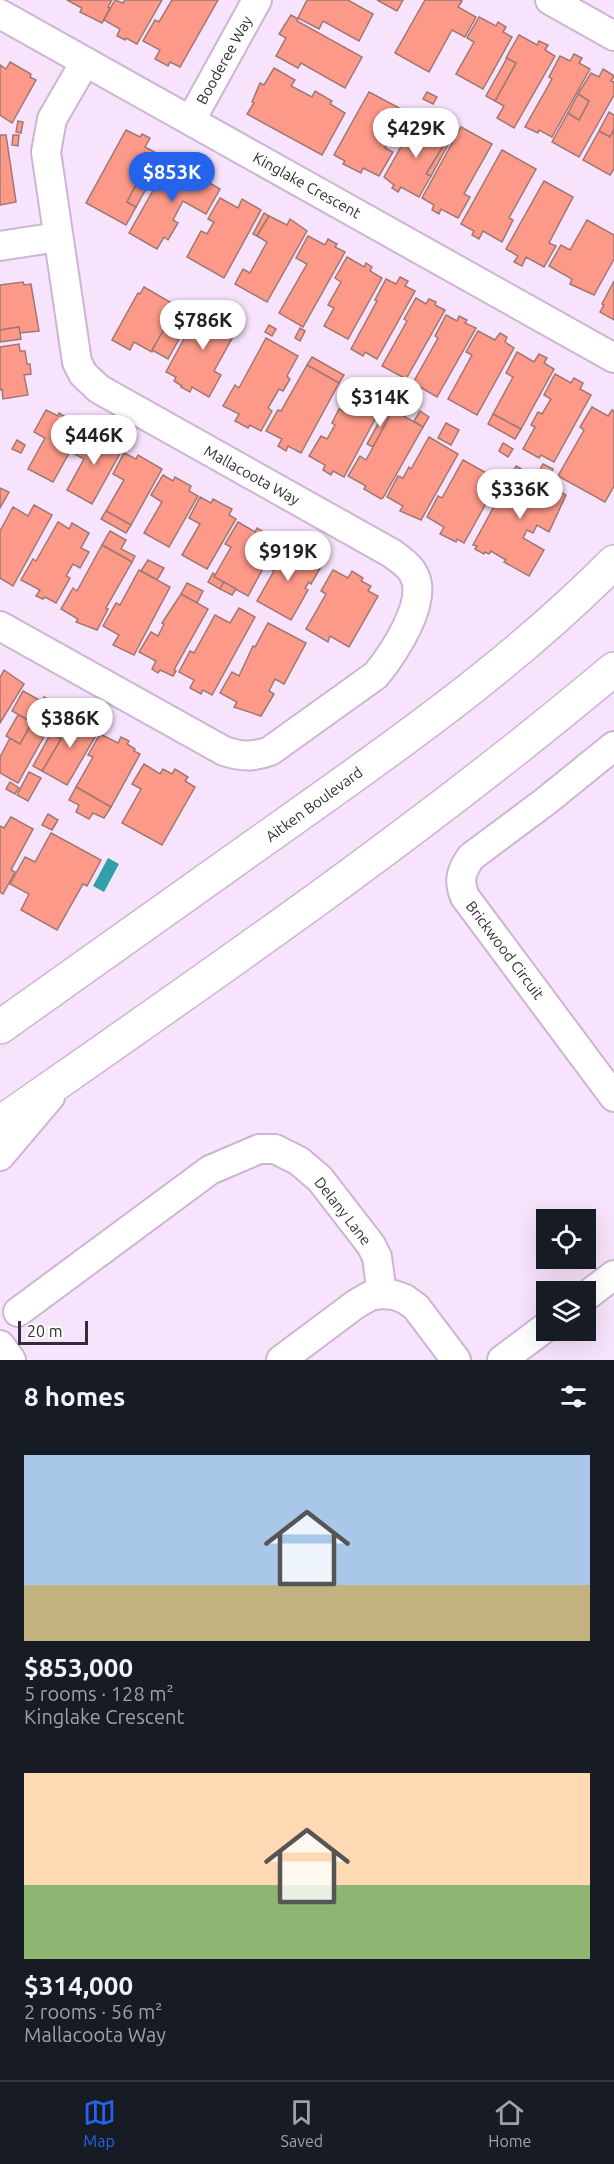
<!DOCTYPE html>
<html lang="en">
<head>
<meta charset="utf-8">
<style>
	body { margin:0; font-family:Ubuntu,sans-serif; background:#20242c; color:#f1f3f6; height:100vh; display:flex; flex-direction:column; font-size:22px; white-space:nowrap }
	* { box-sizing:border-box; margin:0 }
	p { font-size:20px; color:#9ea1a6 }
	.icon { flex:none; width:33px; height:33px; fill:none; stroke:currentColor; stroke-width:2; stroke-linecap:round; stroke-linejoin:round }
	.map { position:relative; height:1360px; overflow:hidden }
	.details { display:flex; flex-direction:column; background:#171b24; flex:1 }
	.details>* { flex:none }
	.tools { position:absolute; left:536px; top:1209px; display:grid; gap:12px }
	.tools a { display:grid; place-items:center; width:60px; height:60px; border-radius:0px; background:#171b24; box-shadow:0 6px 24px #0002; font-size:30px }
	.scale { position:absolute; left:18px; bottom:15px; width:70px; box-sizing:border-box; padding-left:6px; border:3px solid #362c38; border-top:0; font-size:16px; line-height:21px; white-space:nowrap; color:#362c38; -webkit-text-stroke:4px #fff; paint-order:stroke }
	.price { position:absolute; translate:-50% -51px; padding:0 14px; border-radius:21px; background:#fff; color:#222; font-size:20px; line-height:39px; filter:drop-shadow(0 2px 3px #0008) }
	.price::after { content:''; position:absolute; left:50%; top:36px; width:18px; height:14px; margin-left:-9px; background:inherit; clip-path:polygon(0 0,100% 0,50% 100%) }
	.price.on { background:#2563eb; color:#fff }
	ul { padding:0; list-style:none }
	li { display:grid; align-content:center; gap:12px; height:318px; padding:0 24px }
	li span { display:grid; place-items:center; height:186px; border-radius:0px; color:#555 }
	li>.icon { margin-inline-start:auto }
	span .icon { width:108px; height:108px; fill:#fffc; stroke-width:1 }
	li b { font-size:26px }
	h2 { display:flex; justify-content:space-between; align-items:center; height:72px; padding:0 24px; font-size:26px }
	.tab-bar { display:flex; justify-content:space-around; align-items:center; height:84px; border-top:2px solid #363941; background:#171b24; font-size:16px; color:#9ea1a6 }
	.tab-bar a { display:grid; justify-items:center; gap:3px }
	.tab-bar .on { color:#2563eb }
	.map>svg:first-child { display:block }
	.water { fill:#30a1ab }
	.building { fill:#fd9989; stroke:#9f7872; stroke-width:1.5 }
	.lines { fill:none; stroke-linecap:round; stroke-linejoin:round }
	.minor-casing { stroke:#cdb4d2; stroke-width:32 }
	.major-casing { stroke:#cdb4d2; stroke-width:36 }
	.minor { stroke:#fff; stroke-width:28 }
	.major { stroke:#fff; stroke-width:33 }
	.labels { text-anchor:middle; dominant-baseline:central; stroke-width:4.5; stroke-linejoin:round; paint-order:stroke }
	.street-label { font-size:15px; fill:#362c38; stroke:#fff }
</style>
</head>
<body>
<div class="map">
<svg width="614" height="1360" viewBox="0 0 614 1360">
	<rect width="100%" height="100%" fill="#f8e3fc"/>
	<path class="water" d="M108 858 119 864 104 892 93 886Z"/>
	<g class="building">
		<path d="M67 0H112L108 7 110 8 102 23 80 12 82 8Z"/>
		<path d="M115 0 123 3 125 0H162L137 44 126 38 125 40 117 36 120 29 104 20Z"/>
		<path d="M172 0H218L180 67 170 62 168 66 155 59 160 50 143 41 155 20 159 22Z"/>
		<path d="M307 0H348L373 14 359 41 323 21 319 29 298 18Z"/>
		<path d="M377 0H403L397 11Z"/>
		<path d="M425 0H460L462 1 458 7 476 17 465 37 452 30 429 72 395 53Z"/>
		<path d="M291 15 298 19 297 21 362 57 345 88 301 63 298 68 276 56 286 38 279 34Z"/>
		<path d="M479 17 496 26 498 22 506 27 503 32 512 37 483 89 456 74 474 42 467 38Z"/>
		<path d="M519 35 537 45 539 41 548 45 545 50 555 56 514 128 497 118 504 106 495 101 516 63 506 58Z"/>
		<path d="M574 54 582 58 579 63 590 69 552 137 539 130 538 133 525 127 552 79 549 77 560 56 570 61Z"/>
		<path d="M507 58 516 63 495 101 486 96Z"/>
		<path d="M10 62 31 74 30 77 36 80 12 123 0 115V65L6 69Z"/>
		<path d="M274 68 295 80 291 86 312 97 315 91 332 101 330 104 345 113 322 155 247 114 254 103 252 102 260 83 264 85Z"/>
		<path d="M603 69 614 76 611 81 614 82V95L579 157 552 142 568 113 579 120 589 101 578 94 591 73 599 77Z"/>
		<path d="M369 92 405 111 385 148 393 152 379 176 363 168 361 173 343 164 345 161 334 155Z"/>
		<path d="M427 92 437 97 433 104 423 99Z"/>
		<path d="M578 94 589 101 579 120 568 113Z"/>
		<path d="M417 109 456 130 431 176 426 174 448 138 416 120 406 138 402 136Z"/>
		<path d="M609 112 614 115V129L610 137 599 131Z"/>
		<path d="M416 120 448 138 426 174 431 176 419 197 401 187 398 192 392 188 394 185 384 177Z"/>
		<path d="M18 121 23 122 21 133 16 132Z"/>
		<path d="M461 127 492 144 464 194 470 197 458 218 441 209 439 214 432 210 434 205 422 198Z"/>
		<path d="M614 129V169L610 175 583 160 599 131 610 137Z"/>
		<path d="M126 130 140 137 142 134 150 138 145 147 162 156 151 176 143 172 127 202 136 207 126 225 86 203Z"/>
		<path d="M0 135H6L16 202 0 205Z"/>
		<path d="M13 135H19L18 146 12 145Z"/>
		<path d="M502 150 536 169 509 218 513 220 502 242 483 231 479 239 472 235 474 231 461 224Z"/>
		<path d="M173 158 186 166V169L220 189 206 214 183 201 173 220 178 223 168 240 164 237 157 249 129 233 171 159Z"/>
		<path d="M143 172 152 178 136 207 127 202Z"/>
		<path d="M544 181 573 197 549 243 556 246 544 267 526 257 522 266 514 262 518 256 506 249Z"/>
		<path d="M220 198 238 208 242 199 261 210 224 278 187 257 201 231 207 234 214 222 208 219Z"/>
		<path d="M264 213 269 216 257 236 253 234Z"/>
		<path d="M269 216 287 225 290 219 307 231 267 302 235 284 243 269 250 273 267 242 257 236Z"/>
		<path d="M587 220 614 235V259L594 295 570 284 572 279 549 266 561 245 570 250Z"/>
		<path d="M308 236 325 245 328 239 337 244 335 247 345 252 303 327 279 313 307 264 296 258Z"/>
		<path d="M347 257 364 267 366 263 372 267 370 271 382 278 348 339 324 326 334 308 328 305 341 282 335 278Z"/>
		<path d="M400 277 408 281 405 286 415 291 377 359 365 352 363 356 351 349 377 301 375 300 386 279 396 284Z"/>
		<path d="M614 281V320L600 312 604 305 602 304Z"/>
		<path d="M23 282 24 285 31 284 39 331 20 333 19 327 0 330V285Z"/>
		<path d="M144 287 175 305 171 313 173 314 152 352 134 342 130 350 112 340 138 293 140 294Z"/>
		<path d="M416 298 426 304 429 299 436 302 435 305 445 310 406 379 382 366 407 321 404 319Z"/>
		<path d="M203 304 240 324 214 371 221 375 209 397 192 387 190 392 181 387 182 386 174 381 176 377 166 372Z"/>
		<path d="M446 315 457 321 459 316 467 320 465 323 476 328 437 397 413 383 438 338 435 336Z"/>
		<path d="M269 325 276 329 272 336 265 332Z"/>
		<path d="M19 327 21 339 0 342V330Z"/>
		<path d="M300 328 305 331 300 341 295 338Z"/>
		<path d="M163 331 179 339 168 359 152 350Z"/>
		<path d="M478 331 495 340 500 333 507 337 505 342 514 348 477 415 448 399 472 355 466 352Z"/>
		<path d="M266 338 298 356 287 376 290 379 283 391 279 389 268 408 272 411 261 431 250 425 248 428 235 421 239 414 223 406 235 385 239 388Z"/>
		<path d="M19 344 20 351H25L27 364H30L31 374 24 375 28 395 3 399 2 389 0 390V347Z"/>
		<path d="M517 352 534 362 539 354 547 358 544 363 554 369 521 429 493 414 513 377 506 373Z"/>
		<path d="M312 357 344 375 339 383 307 365Z"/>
		<path d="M307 365 339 383 301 453 288 446 286 451 278 446 282 439 266 431 278 410 281 411Z"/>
		<path d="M555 374 571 383 574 378 583 383 580 389 591 395 554 462 541 455 539 458 523 449 535 427 531 425 538 412 542 414 551 399 544 395Z"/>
		<path d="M355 389 372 397 369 402 381 408 344 477 333 471 331 475 323 470 325 465 309 456 321 436 327 439 335 425 332 423 339 409 343 411Z"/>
		<path d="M592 407 608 416 612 410 614 411V486L605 502 558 476 584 430 580 427Z"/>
		<path d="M387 408 393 411 373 447 367 444Z"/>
		<path d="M46 410 58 416 59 413 83 428 53 482 28 469 45 438 34 432Z"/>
		<path d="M393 410 423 427 383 498 381 499 364 489 366 486 348 476 360 456 366 460Z"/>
		<path d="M420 411 429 417 423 427 414 421Z"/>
		<path d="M493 414 521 429 515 439 488 424Z"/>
		<path d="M446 423 459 430 451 445 438 438Z"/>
		<path d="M85 432 97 438 99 434 123 448 92 504 67 490 84 459 73 453Z"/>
		<path d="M429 437 458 454 421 520 400 511 403 506 387 497 398 476 403 478 409 467 411 469Z"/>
		<path d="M17 440 25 445 21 453 12 449Z"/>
		<path d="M503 443 513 449 508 457 499 451Z"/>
		<path d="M124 453 136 459 138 455 162 469 131 525 106 511 124 480 113 474Z"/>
		<path d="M463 460 499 480 464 543 457 539 456 542 440 534 444 527 427 517 438 496 442 498Z"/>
		<path d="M543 464 553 469 548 479 538 473Z"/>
		<path d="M516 466 566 495 549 532 537 525 533 533 527 530 523 538 544 550 529 576 504 562 506 560 491 551 489 554 485 552 484 554 475 549 477 546 473 545Z"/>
		<path d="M163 475 173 481 175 477 191 486 189 491 198 496 169 547 144 533 162 502 151 495Z"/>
		<path d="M0 488 9 492 0 508Z"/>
		<path d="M200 497 211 503 213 499 232 509 229 515 236 519 207 569 182 555 200 524 189 518Z"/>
		<path d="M34 505 52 515 13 586 0 578V531L13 507 28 516Z"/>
		<path d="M106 511 131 525 126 533 101 519Z"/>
		<path d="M58 522 69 529 72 523 89 533 81 548 89 552 80 568 73 564 66 576 70 578 56 603 45 597 43 599 36 596 40 590 21 580 33 559 36 561Z"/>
		<path d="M238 522 255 532 257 528 279 541 268 559 265 557 262 563 265 565 248 596 214 577 231 547 225 544Z"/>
		<path d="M110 531 126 540 121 549 135 556 132 562 102 545Z"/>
		<path d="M102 545 132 562 106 608 108 609 97 630 76 622 78 619 61 609 73 588 77 591Z"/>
		<path d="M280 546 298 556 300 553 322 565 311 584 309 582 305 588 308 590 291 620 257 601 274 571 268 568Z"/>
		<path d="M148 560 164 568 157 580 141 571Z"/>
		<path d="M139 570 170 587 134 655 113 645 119 635 103 626 116 603 120 605Z"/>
		<path d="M333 570 348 578 352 571 363 578 361 581 371 586 368 591 378 596 349 647 330 636 328 642 306 629 326 594 321 591Z"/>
		<path d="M213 573 215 575 214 577 224 582 220 589 208 582Z"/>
		<path d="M224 582 236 589 232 595 220 589Z"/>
		<path d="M187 583 203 591 197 603 181 594Z"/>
		<path d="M181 594 208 609 174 670 176 671 173 676 160 670 158 673 152 669 156 661 139 652 151 632 158 636 164 624 162 623Z"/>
		<path d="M239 608 255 617 212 695 203 690 201 694 190 688 194 680 179 672 190 651 194 653 215 615 230 623Z"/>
		<path d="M268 623 306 643 284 684 275 679 269 691 274 694 261 716 234 707 237 702 220 693 232 672 239 676 253 646 255 647Z"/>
		<path d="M4 670 24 684 0 723V678Z"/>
		<path d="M23 691 41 701 44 697 61 706 18 783 0 773V757L10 738 20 744 32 722 12 711Z"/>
		<path d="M18 715 32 722 20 744 6 736Z"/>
		<path d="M68 716 79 722 82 718 89 722 87 726 98 732 67 785 42 771 61 739 56 736Z"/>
		<path d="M51 733 61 739 42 771 33 766Z"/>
		<path d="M100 734 118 743 121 737 129 741 127 744 135 749 134 751 140 754 111 807 76 787 93 757 88 755Z"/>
		<path d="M144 764 160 774 163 769 172 774 175 769 188 777 185 781 195 787 162 845 122 823 141 789 132 784Z"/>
		<path d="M29 772 41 778 28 801 17 795Z"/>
		<path d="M10 782 19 788 15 794 6 789Z"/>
		<path d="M76 787 111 807 104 818 93 813 89 819 76 812 79 805 69 800Z"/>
		<path d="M48 814 58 820 52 830 42 825Z"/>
		<path d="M11 817 33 829 11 870 15 872 3 894 0 892V826L4 828Z"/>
		<path d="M51 833 101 860 87 886 83 884 57 930 21 910 29 894 10 884 25 857 35 862Z"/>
	</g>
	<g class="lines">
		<defs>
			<g id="minor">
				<path d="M550 0 614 36"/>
				<path d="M0 14 614 358"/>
				<path d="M191 120 257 0"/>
				<path d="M0 246 58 237"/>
				<path d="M0 626 224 751C241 757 254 757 270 751L376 675C393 654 430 600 413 573 409 565 400 560 393 554L99 389 83 374 77 362 46 152 52 119 85 62"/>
				<path d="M614 746 546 801 471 857C461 871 458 881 465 897L614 1097"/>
				<path d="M0 1156 50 1097"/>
				<path d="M585 1297 614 1275"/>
				<path d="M18 1312 210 1170 259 1149H275L299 1161 320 1179 371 1245 377 1257 382 1294"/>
				<path d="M0 1345 11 1360"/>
				<path d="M281 1360 356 1304 370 1296 382 1294 394 1295 405 1299 416 1307 456 1360"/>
				<path d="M502 1360 546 1327"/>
			</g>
			<g id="major">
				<path d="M0 1027C104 953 207 880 311 806 417 731 522 655 614 562"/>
				<path d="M0 1123C209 977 419 833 614 669"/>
			</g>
		</defs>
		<use href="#minor" class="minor-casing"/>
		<use href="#major" class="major-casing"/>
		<use href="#minor" class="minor"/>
		<use href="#major" class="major"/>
	</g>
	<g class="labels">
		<g class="street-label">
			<text transform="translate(224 60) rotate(-61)">Booderee Way</text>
			<text transform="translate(307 185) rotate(29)">Kinglake Crescent</text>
			<text transform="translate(252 475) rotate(29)">Mallacoota Way</text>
			<text transform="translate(314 804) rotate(-36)">Aitken Boulevard</text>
			<text transform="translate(505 950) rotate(53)">Brickwood Circuit</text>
			<text transform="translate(343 1211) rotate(52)">Delany Lane</text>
		</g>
	</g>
</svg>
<div class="tools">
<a><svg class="icon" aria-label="locate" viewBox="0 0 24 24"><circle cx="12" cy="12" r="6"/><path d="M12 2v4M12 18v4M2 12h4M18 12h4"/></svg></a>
<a><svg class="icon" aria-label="layers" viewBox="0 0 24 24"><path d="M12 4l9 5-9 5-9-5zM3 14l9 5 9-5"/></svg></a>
</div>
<div class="scale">20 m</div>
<b class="price" style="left:416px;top:159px">$429K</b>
<b class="price on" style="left:172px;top:203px">$853K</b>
<b class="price" style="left:203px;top:351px">$786K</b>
<b class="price" style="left:380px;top:428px">$314K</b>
<b class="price" style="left:94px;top:466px">$446K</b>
<b class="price" style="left:520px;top:520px">$336K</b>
<b class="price" style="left:288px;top:582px">$919K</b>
<b class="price" style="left:70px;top:749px">$386K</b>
</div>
<section class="details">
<h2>8 homes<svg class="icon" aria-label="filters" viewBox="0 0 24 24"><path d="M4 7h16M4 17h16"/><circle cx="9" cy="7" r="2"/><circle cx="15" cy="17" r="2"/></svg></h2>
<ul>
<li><span style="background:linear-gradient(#a9c7e8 70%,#c2b280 0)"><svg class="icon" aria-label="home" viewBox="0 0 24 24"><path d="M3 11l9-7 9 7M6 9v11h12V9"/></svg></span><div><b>$853,000</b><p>5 rooms · 128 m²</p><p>Kinglake Crescent</p></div></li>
<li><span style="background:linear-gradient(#ffd9b3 60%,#8fb573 0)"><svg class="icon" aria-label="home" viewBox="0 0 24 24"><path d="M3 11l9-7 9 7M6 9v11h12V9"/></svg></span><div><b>$314,000</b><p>2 rooms · 56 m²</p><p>Mallacoota Way</p></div></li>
</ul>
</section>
<nav class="tab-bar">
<a class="on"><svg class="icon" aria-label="map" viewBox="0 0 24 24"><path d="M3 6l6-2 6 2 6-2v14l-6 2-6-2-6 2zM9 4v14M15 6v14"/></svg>Map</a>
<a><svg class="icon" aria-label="saved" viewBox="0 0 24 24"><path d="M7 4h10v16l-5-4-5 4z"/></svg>Saved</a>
<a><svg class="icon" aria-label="home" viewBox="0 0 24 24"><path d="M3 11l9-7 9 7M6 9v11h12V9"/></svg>Home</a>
</nav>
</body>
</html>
